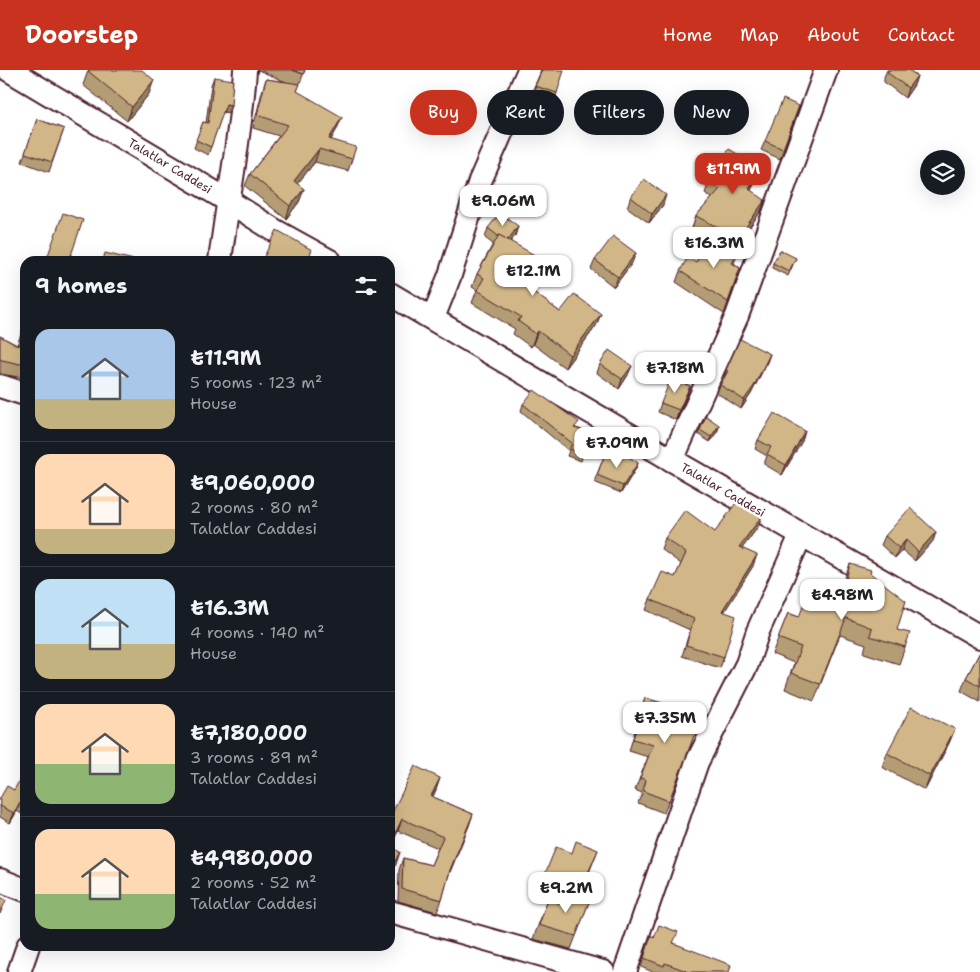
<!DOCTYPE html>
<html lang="en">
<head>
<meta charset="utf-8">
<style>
	body { margin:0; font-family:"Shantell Sans",sans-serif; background:#20242c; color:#f1f3f6; height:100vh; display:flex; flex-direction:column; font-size:19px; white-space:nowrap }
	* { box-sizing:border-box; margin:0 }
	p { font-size:16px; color:#9ea1a6 }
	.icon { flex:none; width:28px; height:28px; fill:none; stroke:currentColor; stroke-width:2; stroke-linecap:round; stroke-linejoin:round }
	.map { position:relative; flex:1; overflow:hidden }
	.drawer { position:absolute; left:20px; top:186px; width:375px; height:695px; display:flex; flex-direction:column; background:#171b24; border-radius:15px; box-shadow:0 5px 20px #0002 }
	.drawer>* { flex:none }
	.top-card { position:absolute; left:410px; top:20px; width:475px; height:45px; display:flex; gap:10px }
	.buttons { position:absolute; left:920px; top:80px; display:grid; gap:10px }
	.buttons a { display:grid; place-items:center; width:45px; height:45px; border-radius:50%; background:#171b24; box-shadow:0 5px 20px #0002; font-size:25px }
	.price { position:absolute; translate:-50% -42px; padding:0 11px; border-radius:10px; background:#fff; color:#222; font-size:16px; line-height:32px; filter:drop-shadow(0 1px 2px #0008) }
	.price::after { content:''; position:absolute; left:50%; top:30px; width:15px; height:11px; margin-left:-8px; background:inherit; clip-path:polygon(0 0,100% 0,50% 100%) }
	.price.on { background:#c8321e; color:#fff }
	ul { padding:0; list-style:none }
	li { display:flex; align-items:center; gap:15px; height:125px; padding:0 15px }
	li+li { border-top:1px solid #363941 }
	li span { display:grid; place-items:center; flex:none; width:140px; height:100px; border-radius:15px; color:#555 }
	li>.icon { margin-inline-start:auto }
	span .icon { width:60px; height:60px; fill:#fffc; stroke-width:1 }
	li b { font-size:21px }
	h2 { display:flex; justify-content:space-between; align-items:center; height:60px; padding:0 15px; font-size:21px }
	.chip { padding:0 18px; border-radius:22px; background:#171b24; box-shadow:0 5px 20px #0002; font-size:18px; line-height:45px }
	.chip.on { background:#c8321e; color:#fff }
	header { display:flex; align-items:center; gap:30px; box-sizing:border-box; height:70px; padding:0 25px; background:#c8321e; color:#fff }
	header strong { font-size:24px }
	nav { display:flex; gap:28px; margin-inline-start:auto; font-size:18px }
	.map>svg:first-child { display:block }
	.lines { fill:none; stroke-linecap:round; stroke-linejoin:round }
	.minor-casing { stroke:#4a1f2b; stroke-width:26 }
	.minor { stroke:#fff; stroke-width:22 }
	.wall { fill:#b49d74; stroke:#4a1f2b }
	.shaded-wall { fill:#92805e; stroke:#4a1f2b }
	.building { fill:#d1b787; stroke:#4a1f2b }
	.labels { text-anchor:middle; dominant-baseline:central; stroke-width:5; stroke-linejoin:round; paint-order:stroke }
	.street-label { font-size:12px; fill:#4a1f2b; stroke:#fff }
</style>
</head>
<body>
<header>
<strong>Doorstep</strong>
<nav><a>Home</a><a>Map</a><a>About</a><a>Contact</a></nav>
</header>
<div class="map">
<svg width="980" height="902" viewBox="0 0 980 902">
	<rect width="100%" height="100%" fill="#fff"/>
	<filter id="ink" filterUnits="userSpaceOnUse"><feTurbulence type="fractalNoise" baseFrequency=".02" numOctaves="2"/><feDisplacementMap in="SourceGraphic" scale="10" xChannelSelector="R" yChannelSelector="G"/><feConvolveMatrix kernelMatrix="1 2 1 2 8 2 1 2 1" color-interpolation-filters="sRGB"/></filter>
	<g filter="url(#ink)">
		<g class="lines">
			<defs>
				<g id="minor">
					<path d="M9 0 227 130 274 160 330 191"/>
					<path d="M220 191C228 127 241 64 245 0"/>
					<path d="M390 224 672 390 980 567"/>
					<path d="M433 248 450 205 480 111 529 0"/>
					<path d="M0 316 25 324"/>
					<path d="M672 390 737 246 826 0"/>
					<path d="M0 810 25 820"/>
					<path d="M390 842 603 902"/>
					<path d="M19 902 28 876"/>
					<path d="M625 902 697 692 747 594 758 561 801 465"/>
				</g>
			</defs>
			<use href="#minor" class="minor-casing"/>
			<use href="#minor" class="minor"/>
		</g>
		<g class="wall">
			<path d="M258 0H305L297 21 337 59 331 69 352 89 348 101 315 92 297 114 304 119 299 132 286 149 245 116 250 104 279 66 253 58 262 22 266 9 286 12Z"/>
			<path d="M542 0 557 23 553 35 531 28Z"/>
			<path d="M887 0H909L917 6 914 15 905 28 884 12V7Z"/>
			<path d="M88 1 149 24 127 51 83 15Z"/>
			<path d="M214 7 231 35 228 43 223 42 208 85 194 78 203 52 206 53 211 15Z"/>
			<path d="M799 36 780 89 761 80 765 71Z"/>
			<path d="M37 49 64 59 49 102 22 92Z"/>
			<path d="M757 109 751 120 761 141 734 179 720 172 737 185 734 193 740 198 724 244 676 212 680 201 696 192 711 167 692 158 696 146 712 128 705 123 709 112Z"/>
			<path d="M631 127 663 135 649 153 627 137Z"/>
			<path d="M518 156 515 166 510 171 533 200 524 215 560 242 596 256 565 298 533 274 531 277 513 264 515 259 472 233 477 220 472 217 477 204 493 174 485 168 488 158Z"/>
			<path d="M796 188 788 206 772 198 773 193Z"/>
			<path d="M595 190 632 193 614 217 591 199Z"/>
			<path d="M25 253V308L0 304V266L17 275Z"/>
			<path d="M770 284 767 292 751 324 741 339 717 323 720 315 724 309 726 300Z"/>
			<path d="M600 294 628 305 619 319 597 303Z"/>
			<path d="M690 316 676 350 658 342 661 333Z"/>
			<path d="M523 334 576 358 591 363 581 391 567 386 569 381 521 341Z"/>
			<path d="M719 355 718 360 710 372 698 364 700 360Z"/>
			<path d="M805 361 802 371 782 405 764 394 767 386 755 379 758 370Z"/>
			<path d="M605 384 621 390 638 393 635 400 621 423 594 412Z"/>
			<path d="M758 457 742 478 753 496 724 542V587L720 598 682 586 690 560 646 540 650 529 675 507 681 494 661 479 665 468Z"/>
			<path d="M936 462 933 471 915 491 902 480 895 488 881 475 885 466Z"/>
			<path d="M850 494 870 503 905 577 899 594 864 583 866 574 840 565 814 631 785 619 794 593 772 584 788 543 799 547 839 530 844 510Z"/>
			<path d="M980 582V632L961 621 966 608Z"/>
			<path d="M645 628 702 645 664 743 638 733 642 723 635 720 648 687 629 681Z"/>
			<path d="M955 659 949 673 925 720 882 697 887 683Z"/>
			<path d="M25 708V746L17 741 10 753 0 747V728L14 720Z"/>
			<path d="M440 708 433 727 473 744 449 804 442 830 437 842 398 831 399 800 403 788 431 795 438 778 398 761 390 777 396 794 390 805V742L392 743Z"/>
			<path d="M598 780 582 820 592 824 571 879 533 869 548 829 569 837 573 826 542 813 545 804 572 783Z"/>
			<path d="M651 866 674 873 729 902H653L641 897Z"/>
		</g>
		<g class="shaded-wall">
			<path d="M917 6 914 15 905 28 908 18Z"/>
			<path d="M154 10 149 24 127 51 132 37Z"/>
			<path d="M226 34 231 35 228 43 223 42Z"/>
			<path d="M342 47 337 59 325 81 329 69Z"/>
			<path d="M319 79 315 92 289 124 294 111Z"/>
			<path d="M761 98 757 109 745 130 749 119Z"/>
			<path d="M304 119 299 132 286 149 290 136Z"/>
			<path d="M666 125 663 135 649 153 652 144Z"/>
			<path d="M765 130 761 141 734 179 738 168Z"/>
			<path d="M518 156 515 166 503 181 506 172Z"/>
			<path d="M636 183 632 193 614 217 618 207Z"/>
			<path d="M538 187 533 200 518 227 523 214Z"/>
			<path d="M601 244 596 256 565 298 570 285Z"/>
			<path d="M538 261 533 274 531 277 536 264Z"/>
			<path d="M770 284 767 292 751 324 741 339 744 330Z"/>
			<path d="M632 296 628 305 619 319 622 309Z"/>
			<path d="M690 316 687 325 676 350 679 340Z"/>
			<path d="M719 355 718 360 710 372 711 367Z"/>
			<path d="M805 361 802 371 782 405 786 395Z"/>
			<path d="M638 393 635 400 621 423 623 416Z"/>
			<path d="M762 446 758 457 735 488 739 477Z"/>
			<path d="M936 462 933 471 915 491 918 482Z"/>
			<path d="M906 470 902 480 895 488 899 478Z"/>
			<path d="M757 485 753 496 718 552 722 541Z"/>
			<path d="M955 659 949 673 925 720 930 706Z"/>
			<path d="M440 708 436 720 427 738 431 726Z"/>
			<path d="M20 732 17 741 10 753 14 743Z"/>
			<path d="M473 744 469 756 446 812 450 800Z"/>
			<path d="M402 749 398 761 390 778V775Z"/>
			<path d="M400 782 396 794 390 805V801Z"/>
		</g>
		<g class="building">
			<path d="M89 0H142L154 10 132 37 88 1Z"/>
			<path d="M292 0H305L303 4Z"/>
			<path d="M542 0H564L557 23 535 16Z"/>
			<path d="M888 0H909L917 6 908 18 888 3Z"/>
			<path d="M214 7 233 10 231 35 226 34 211 77 196 70 203 52 208 53Z"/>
			<path d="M266 9 300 14 297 21 342 47 329 69 356 77 352 89 319 79 294 111 304 119 290 136 250 104 288 55 257 45Z"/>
			<path d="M783 29 799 36 783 79 765 71Z"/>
			<path d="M37 49 64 59 52 92 25 83Z"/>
			<path d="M729 79 761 98 749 119 765 130 738 168 696 146 720 119 709 112Z"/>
			<path d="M644 109 666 125 652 144 631 127Z"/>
			<path d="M63 143 83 150 69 191H46Z"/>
			<path d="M500 143 518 156 508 170 499 165 498 166 488 158Z"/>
			<path d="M277 160 312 180 307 191H262Z"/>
			<path d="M499 165 538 187 523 214 560 242 574 224 601 244 570 285 538 261 536 264 518 251 521 247 477 220 484 208 477 204Z"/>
			<path d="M613 166 636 183 618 207 595 190Z"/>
			<path d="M712 166 737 185 732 193 740 198 728 232 680 201 688 187 696 192Z"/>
			<path d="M780 180 796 188 789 201 773 193Z"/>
			<path d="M105 183 138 191H103Z"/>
			<path d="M25 254V295L2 290 0 289V266L18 276Z"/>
			<path d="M740 269 770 284 754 316 744 330 720 315 728 301 726 300Z"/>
			<path d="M609 280 632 296 622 309 600 294Z"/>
			<path d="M671 308 690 316 679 340 661 333Z"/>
			<path d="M534 320 579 352 574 358 591 363 584 384 570 379 572 373 523 334Z"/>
			<path d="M774 343 805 361 786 395 767 384 771 377 758 370Z"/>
			<path d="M706 346 719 355 711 367 700 360Z"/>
			<path d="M605 384 621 390 625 384 638 393 623 416 597 405Z"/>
			<path d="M738 430 762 446 739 477 757 485 722 541 736 546 724 587 686 575 694 549 650 529 662 502 675 507 686 483 665 468 685 440 715 462Z"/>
			<path d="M910 438 936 462 918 482 906 470 899 478 885 466Z"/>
			<path d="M850 494 871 500 870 503 906 531 897 560 910 563 905 577 870 566 872 558 846 548 820 614 791 603 801 577 778 568 788 543 799 547 810 518 841 530Z"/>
			<path d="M980 582V616L966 608Z"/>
			<path d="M645 628 702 645 669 731 643 721 646 710 640 708 653 675 633 669Z"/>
			<path d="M911 637 955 659 930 706 887 683Z"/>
			<path d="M415 696 440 708 431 726 473 744 450 800 442 830 402 819 403 788 431 795 443 767 402 749 390 775V742L392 743Z"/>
			<path d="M22 706 25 708V735L20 732 14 743 0 736V728L7 716 14 720Z"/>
			<path d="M576 771 598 780 581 819 545 804 556 777 572 783Z"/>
			<path d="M390 777 400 782 390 801Z"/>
			<path d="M576 818 592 824 576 866 539 855 548 829 569 837Z"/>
			<path d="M0 827 6 830 0 844Z"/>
			<path d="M659 855 678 862 673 873 731 895 729 902H689L665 893 664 896 644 888 651 866 654 868Z"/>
		</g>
	</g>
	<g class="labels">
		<g class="street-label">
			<text transform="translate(170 96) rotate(31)">Talatlar Caddesi</text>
			<text transform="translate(723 420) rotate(30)">Talatlar Caddesi</text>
		</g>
	</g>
</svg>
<div class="buttons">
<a><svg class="icon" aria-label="layers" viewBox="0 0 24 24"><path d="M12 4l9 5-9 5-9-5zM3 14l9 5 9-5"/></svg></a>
</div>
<b class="price on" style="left:733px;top:125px">₺11.9M</b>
<b class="price" style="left:503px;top:157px">₺9.06M</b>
<b class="price" style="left:714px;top:199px">₺16.3M</b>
<b class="price" style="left:533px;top:227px">₺12.1M</b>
<b class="price" style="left:675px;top:324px">₺7.18M</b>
<b class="price" style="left:617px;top:399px">₺7.09M</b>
<b class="price" style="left:842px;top:551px">₺4.98M</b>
<b class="price" style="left:665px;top:674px">₺7.35M</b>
<b class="price" style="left:566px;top:844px">₺9.2M</b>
<div class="top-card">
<a class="chip on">Buy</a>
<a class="chip">Rent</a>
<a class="chip">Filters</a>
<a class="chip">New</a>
</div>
<section class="drawer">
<h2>9 homes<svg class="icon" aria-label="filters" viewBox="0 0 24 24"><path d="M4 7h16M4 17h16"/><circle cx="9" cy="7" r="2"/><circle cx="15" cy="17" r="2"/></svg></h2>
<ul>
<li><span style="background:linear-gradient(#a9c7e8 70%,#c2b280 0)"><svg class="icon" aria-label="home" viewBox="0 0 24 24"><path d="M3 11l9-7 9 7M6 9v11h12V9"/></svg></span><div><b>₺11.9M</b><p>5 rooms · 123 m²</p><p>House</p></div></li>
<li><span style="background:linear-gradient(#ffd9b3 75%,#c2b280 0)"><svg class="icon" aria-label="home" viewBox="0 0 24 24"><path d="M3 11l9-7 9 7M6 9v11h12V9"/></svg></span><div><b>₺9,060,000</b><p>2 rooms · 80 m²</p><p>Talatlar Caddesi</p></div></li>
<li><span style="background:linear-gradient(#bfe0f5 65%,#c2b280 0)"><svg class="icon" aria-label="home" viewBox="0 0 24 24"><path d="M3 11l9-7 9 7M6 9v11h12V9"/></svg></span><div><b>₺16.3M</b><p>4 rooms · 140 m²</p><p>House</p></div></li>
<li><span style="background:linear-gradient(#ffd9b3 60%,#8fb573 0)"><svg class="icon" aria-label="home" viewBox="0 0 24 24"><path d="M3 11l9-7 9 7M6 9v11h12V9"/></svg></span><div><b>₺7,180,000</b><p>3 rooms · 89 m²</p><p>Talatlar Caddesi</p></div></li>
<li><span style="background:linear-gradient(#ffd9b3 65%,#8fb573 0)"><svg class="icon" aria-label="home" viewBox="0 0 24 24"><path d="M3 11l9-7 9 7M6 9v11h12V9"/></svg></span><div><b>₺4,980,000</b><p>2 rooms · 52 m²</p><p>Talatlar Caddesi</p></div></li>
</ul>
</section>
</div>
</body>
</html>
